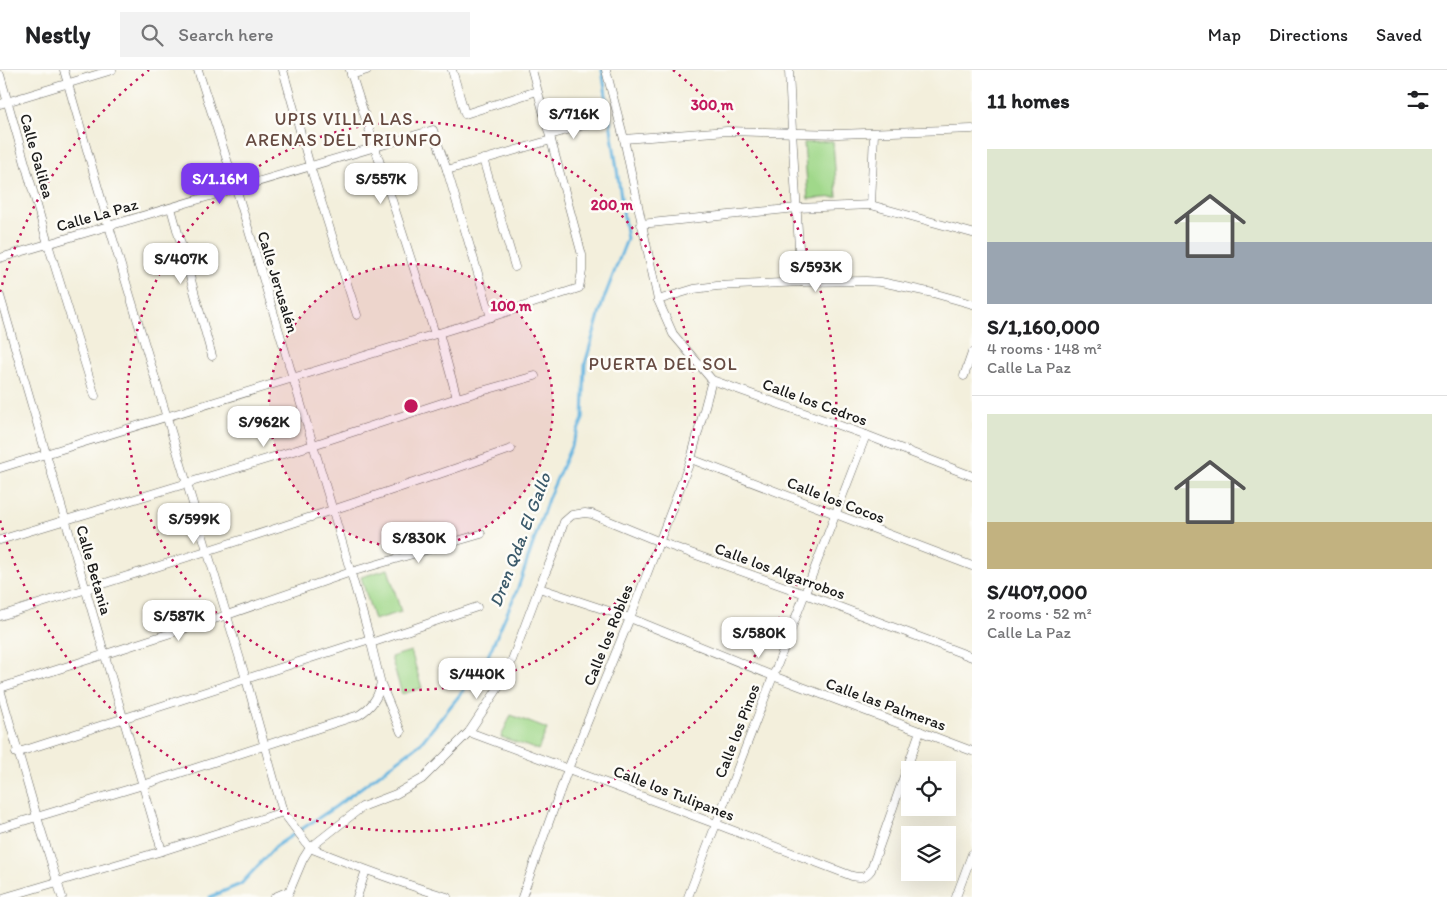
<!DOCTYPE html>
<html lang="en">
<head>
<meta charset="utf-8">
<style>
	body { margin:0; font-family:Itim,sans-serif; background:#f2f2f2; color:#202124; height:100vh; display:flex; flex-direction:column; font-size:19px; white-space:nowrap }
	* { box-sizing:border-box; margin:0 }
	p { font-size:16px; color:#757577 }
	.icon { flex:none; width:28px; height:28px; fill:none; stroke:currentColor; stroke-width:2; stroke-linecap:round; stroke-linejoin:round }
	.map { position:relative; flex:1; overflow:hidden }
	.panel { display:flex; flex-direction:column; background:#fff; width:475px }
	.panel>* { flex:none }
	.tools { position:absolute; left:901px; top:691px; display:grid; gap:10px }
	.tools a { display:grid; place-items:center; width:55px; height:55px; border-radius:0px; background:#fff; box-shadow:0 5px 20px #0002; font-size:25px }
	.price { position:absolute; translate:-50% -42px; padding:0 11px; border-radius:10px; background:#fff; color:#222; font-size:16px; line-height:32px; filter:drop-shadow(0 1px 2px #0008) }
	.price::after { content:''; position:absolute; left:50%; top:30px; width:15px; height:11px; margin-left:-8px; background:inherit; clip-path:polygon(0 0,100% 0,50% 100%) }
	.price.active { background:#7c3aed; color:#fff }
	ul { padding:0; list-style:none }
	li { display:grid; align-content:center; gap:10px; height:265px; padding:0 15px }
	li+li { border-top:1px solid #e0e0e0 }
	li span { display:grid; place-items:center; height:155px; border-radius:0px; color:#555 }
	li>.icon { margin-inline-start:auto }
	span .icon { width:90px; height:90px; fill:#fffc; stroke-width:1 }
	li b { font-size:21px }
	h2 { display:flex; justify-content:space-between; align-items:center; height:60px; padding:0 15px; font-size:21px }
	header { display:flex; align-items:center; gap:30px; box-sizing:border-box; height:70px; padding:0 25px; background:#fff; border-bottom:1px solid #e0e0e0 }
	header strong { font-size:24px }
	nav { display:flex; gap:28px; margin-inline-start:auto; font-size:18px }
	.search { width:350px; height:45px; background:#f2f2f2; display:flex; align-items:center; gap:12px; box-sizing:border-box; padding:0 18px; border-radius:0px; color:#757577; font-size:19px }
	main { display:flex; flex:1; min-height:0 }
	.map>svg:first-child { display:block }
	.green { fill:#a0d88a; stroke:#5e7a53 }
	.lines { fill:none; stroke-linecap:round; stroke-linejoin:round }
	.stream { stroke:#66b5e0; stroke-width:3 }
	.street-casing { stroke:#67665f; stroke-width:9 }
	.street { stroke:#fff; stroke-width:8 }
	.ring { fill:none; stroke:#c2185b; stroke-width:2.5; stroke-dasharray:2.5 5 }
	.labels { text-anchor:middle; dominant-baseline:central; stroke-width:5; stroke-linejoin:round; paint-order:stroke }
	.street-label { font-size:16px; fill:#1c1c1c; stroke:#fdfcf7 }
	.neighbourhood-label { font-size:18px; letter-spacing:1px; fill:#664a41; stroke:#fdfcf7 }
	.water-label { font-size:18px; font-style:italic; fill:#3a596a; stroke:#fdfcf7 }
	.centre { fill:#c2185b; stroke:#fdfcf7; stroke-width:2.5 }
	.ring-label { font-size:15px; text-anchor:middle; font-weight:bold; fill:#c2185b; stroke:#fdfcf7; stroke-width:5; stroke-linejoin:round; paint-order:stroke }
</style>
</head>
<body>
<header>
<strong>Nestly</strong>
<div class="search"><svg class="icon" aria-label="search" viewBox="0 0 24 24"><circle cx="10" cy="10" r="6"/><path d="M15 15l6 6"/></svg>Search here</div>
<nav><a>Map</a><a>Directions</a><a>Saved</a></nav>
</header>
<main>
<div class="map">
<svg width="972" height="827" viewBox="0 0 972 827">
	<rect width="100%" height="100%" fill="#fdfcf7"/>
	<filter id="ink" filterUnits="userSpaceOnUse"><feTurbulence type="fractalNoise" baseFrequency=".02" numOctaves="2"/><feDisplacementMap in="SourceGraphic" scale="10" xChannelSelector="R" yChannelSelector="G"/><feConvolveMatrix kernelMatrix="1 2 1 2 8 2 1 2 1" color-interpolation-filters="sRGB"/></filter>
	<filter id="wash" filterUnits="userSpaceOnUse"><feTurbulence type="fractalNoise" baseFrequency=".0096" numOctaves="4" result="noise"/><feDisplacementMap in="SourceGraphic" scale="20" xChannelSelector="R" yChannelSelector="G"/><feGaussianBlur stdDeviation="1.12" result="paint"/><feColorMatrix in="noise" values="0 0 0 0 0 0 0 0 0 0 0 0 0 0 0 0 0 1.4 0 .05"/><feComposite in="paint" operator="in"/></filter>
	<g filter="url(#wash)">
		<rect width="100%" height="100%" fill="#f3efdc"/>
		<g class="green">
			<path d="M833 71 837 127 808 129 804 73Z"/>
			<path d="M388 499 401 542 374 550 361 507Z"/>
			<path d="M411 581 422 618 402 624 391 587Z"/>
			<path d="M511 645 547 659 538 680 501 667Z"/>
		</g>
		<g class="lines">
			<path class="stream" d="M210 827 241 814 276 776 335 737 420 674 484 595 518 518 548 429 583 349 585 294 603 231 627 169 609 44 602 0"/>
		</g>
	</g>
	<g filter="url(#ink)">
		<g class="lines">
			<defs>
				<g id="street">
					<path d="M64 0 109 156 246 609 283 742 310 778"/>
					<path d="M198 0 236 118 333 441 370 569 381 614 401 662"/>
					<path d="M283 0 310 96 357 245"/>
					<path d="M350 0 435 264"/>
					<path d="M452 0 465 44 537 21"/>
					<path d="M606 0 624 69 658 230 673 264 712 310 866 365 972 406"/>
					<path d="M789 0C792 71 797 141 801 212"/>
					<path d="M0 5 48 174 95 326"/>
					<path d="M351 5 367 0"/>
					<path d="M0 34 112 0"/>
					<path d="M550 65 591 53"/>
					<path d="M624 69 727 61 838 64 972 59"/>
					<path d="M483 89 515 197"/>
					<path d="M447 100 551 70"/>
					<path d="M871 135 874 63"/>
					<path d="M171 138 212 286"/>
					<path d="M641 154 797 138 871 135 972 163"/>
					<path d="M0 188 433 60 447 100 491 247"/>
					<path d="M0 226 162 781"/>
					<path d="M658 230 694 219 717 216 801 212 866 211 881 212 933 223 972 234"/>
					<path d="M439 263 457 328"/>
					<path d="M964 306 972 283"/>
					<path d="M691 389 972 496"/>
					<path d="M0 398 491 247 579 218 582 201V185L532 0"/>
					<path d="M0 470 313 375 457 328 535 306"/>
					<path d="M539 518 630 548 773 606 972 681"/>
					<path d="M0 546C171 493 342 439 511 379"/>
					<path d="M371 573 477 537"/>
					<path d="M0 618 227 545 351 502 481 464"/>
					<path d="M0 619 37 747 62 827"/>
					<path d="M469 662 716 754 852 806C861 808 865 808 871 800L920 661"/>
					<path d="M16 683 370 569"/>
					<path d="M0 758 143 715 359 645C370 638 378 629 380 616"/>
					<path d="M310 778C355 796 400 813 447 827"/>
					<path d="M6 827 162 781 283 742"/>
					<path d="M275 827 289 821"/>
					<path d="M287 827 303 789 310 778 362 737 396 724 422 709 469 662 506 606 539 518 553 485 564 452 572 445 585 443 592 444 660 472 805 524 972 587"/>
					<path d="M357 827 366 800"/>
					<path d="M522 827 568 699 630 548 691 389 712 310"/>
					<path d="M688 827 866 365"/>
					<path d="M956 827 972 784"/>
				</g>
			</defs>
			<use href="#street" class="street-casing"/>
			<use href="#street" class="street"/>
		</g>
	</g>
	<circle cx="411" cy="336" r="142" fill="#c2185b" fill-opacity=".12"/>
	<g class="ring">
		<circle cx="411" cy="336" r="142"/>
		<circle cx="411" cy="336" r="284"/>
		<path d="M0 222A426 426 0 0 1 149 0M673 0A426 426 0 1 1 0 450"/>
	</g>
	<g class="labels">
		<g class="street-label">
			<text transform="translate(37 86) rotate(74)">Calle Galilea</text>
			<text transform="translate(97 145) rotate(-16)">Calle La Paz</text>
			<text transform="translate(278 212) rotate(73)">Calle Jerusalén</text>
			<text transform="translate(815 332) rotate(20)">Calle los Cedros</text>
			<text transform="translate(836 430) rotate(21)">Calle los Cocos</text>
			<text transform="translate(94 500) rotate(74)">Calle Betania</text>
			<text transform="translate(780 501) rotate(20)">Calle los Algarrobos</text>
			<text transform="translate(608 565) rotate(-68)">Calle los Robles</text>
			<text transform="translate(886 634) rotate(20)">Calle las Palmeras</text>
			<text transform="translate(737 661) rotate(-69)">Calle los Pinos</text>
			<text transform="translate(674 723) rotate(21)">Calle los Tulipanes</text>
		</g>
		<g class="neighbourhood-label">
			<text x="344" y="49">UPIS VILLA LAS<tspan x="344" dy="21">ARENAS DEL TRIUNFO</tspan></text>
			<text x="663" y="294">PUERTA DEL SOL</text>
		</g>
		<g class="water-label">
			<text transform="translate(520 470) rotate(-69)">Dren Qda. El Gallo</text>
		</g>
	</g>
	<circle cx="411" cy="336" r="8" class="centre"/>
	<g class="ring-label">
		<text x="712" y="40">300 m</text>
		<text x="612" y="140">200 m</text>
		<text x="511" y="241">100 m</text>
	</g>
</svg>
<div class="tools">
<a><svg class="icon" aria-label="locate" viewBox="0 0 24 24"><circle cx="12" cy="12" r="6"/><path d="M12 2v4M12 18v4M2 12h4M18 12h4"/></svg></a>
<a><svg class="icon" aria-label="layers" viewBox="0 0 24 24"><path d="M12 4l9 5-9 5-9-5zM3 14l9 5 9-5"/></svg></a>
</div>
<b class="price" style="left:574px;top:70px">S/716K</b>
<b class="price active" style="left:220px;top:135px">S/1.16M</b>
<b class="price" style="left:381px;top:135px">S/557K</b>
<b class="price" style="left:181px;top:215px">S/407K</b>
<b class="price" style="left:816px;top:223px">S/593K</b>
<b class="price" style="left:264px;top:378px">S/962K</b>
<b class="price" style="left:194px;top:475px">S/599K</b>
<b class="price" style="left:419px;top:494px">S/830K</b>
<b class="price" style="left:179px;top:572px">S/587K</b>
<b class="price" style="left:759px;top:589px">S/580K</b>
<b class="price" style="left:477px;top:630px">S/440K</b>
</div>
<section class="panel">
<h2>11 homes<svg class="icon" aria-label="filters" viewBox="0 0 24 24"><path d="M4 7h16M4 17h16"/><circle cx="9" cy="7" r="2"/><circle cx="15" cy="17" r="2"/></svg></h2>
<ul>
<li><span style="background:linear-gradient(#dfe7d0 60%,#9aa5b1 0)"><svg class="icon" aria-label="home" viewBox="0 0 24 24"><path d="M3 11l9-7 9 7M6 9v11h12V9"/></svg></span><div><b>S/1,160,000</b><p>4 rooms · 148 m²</p><p>Calle La Paz</p></div></li>
<li><span style="background:linear-gradient(#dfe7d0 70%,#c2b280 0)"><svg class="icon" aria-label="home" viewBox="0 0 24 24"><path d="M3 11l9-7 9 7M6 9v11h12V9"/></svg></span><div><b>S/407,000</b><p>2 rooms · 52 m²</p><p>Calle La Paz</p></div></li>
</ul>
</section>
</main>
</body>
</html>
